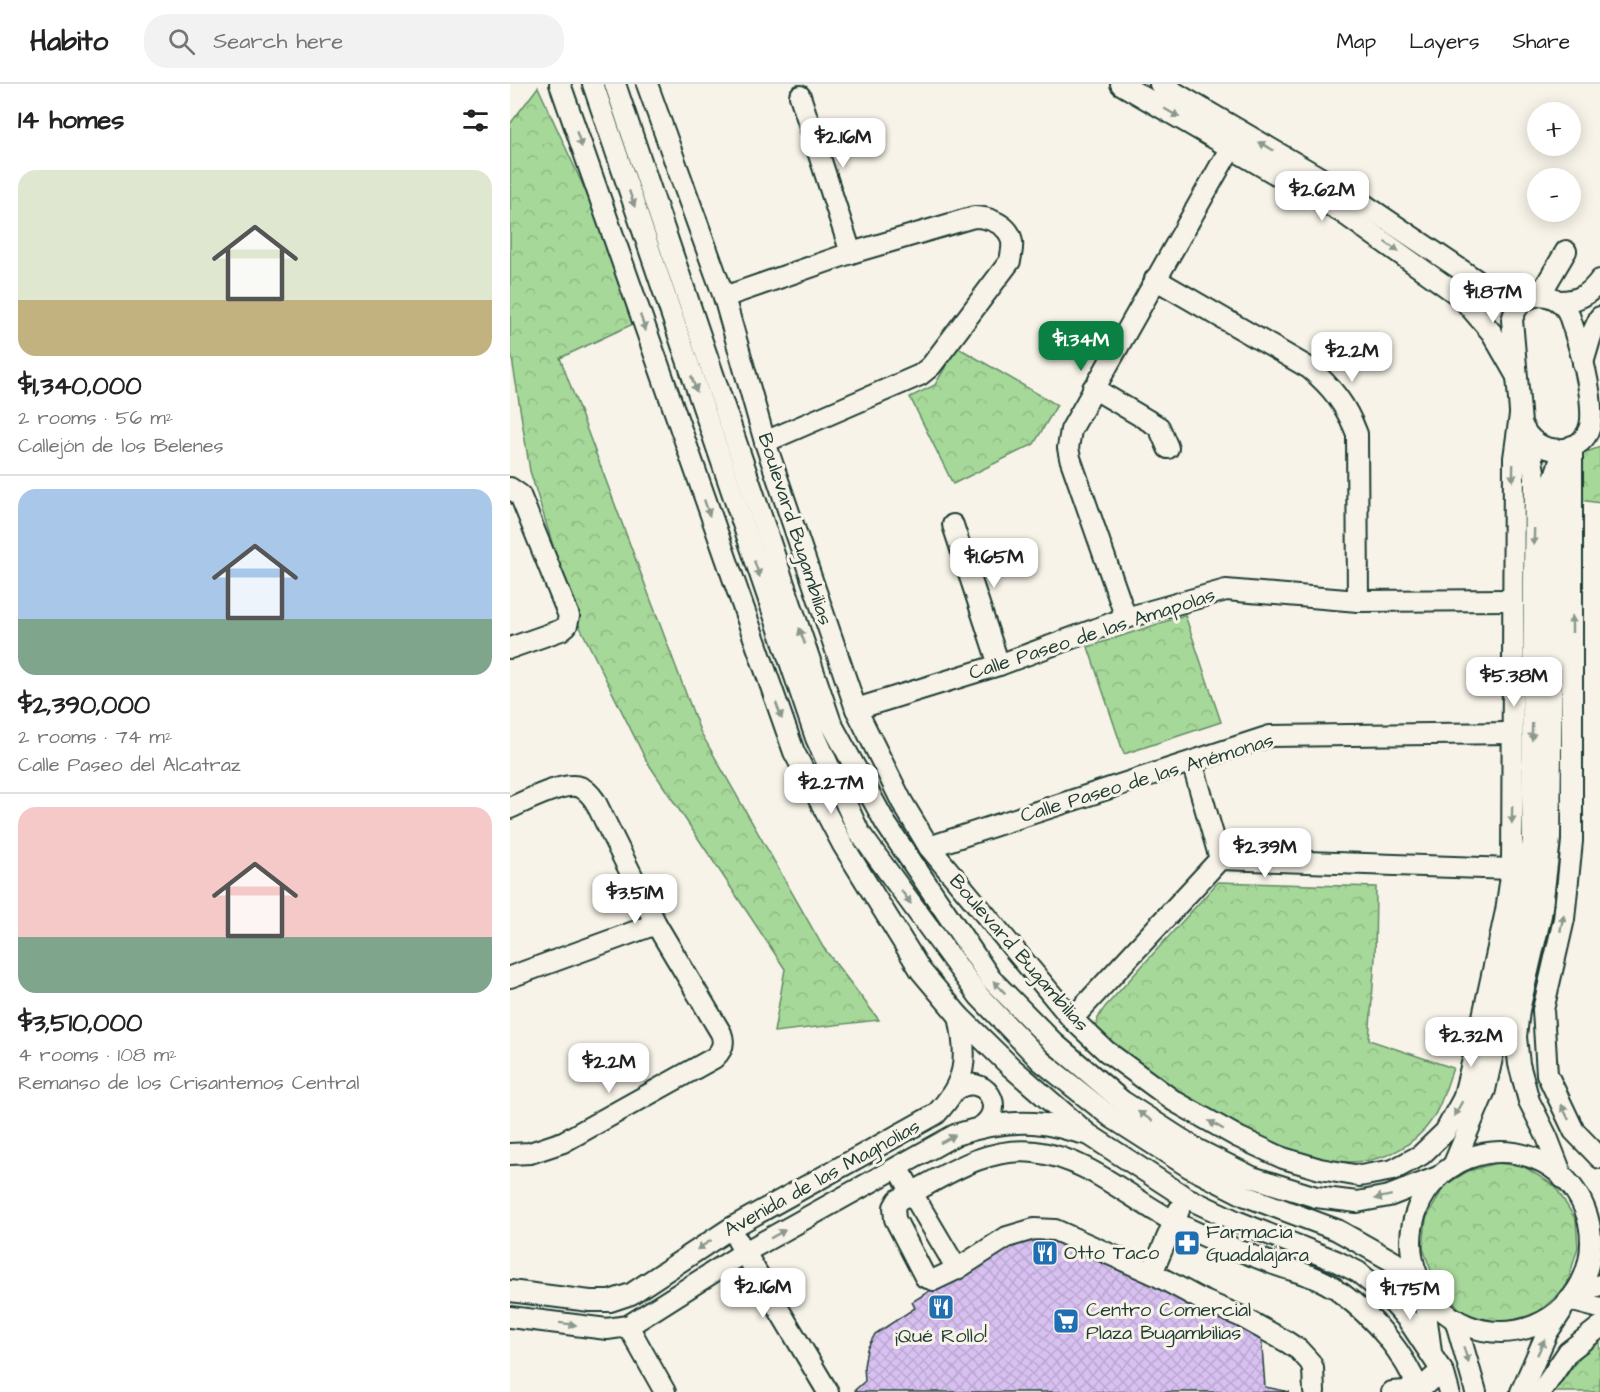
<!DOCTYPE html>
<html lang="en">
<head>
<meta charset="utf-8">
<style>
	body { margin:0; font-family:"Architects Daughter",sans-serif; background:#f2f2f2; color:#222; height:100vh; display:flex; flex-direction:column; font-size:22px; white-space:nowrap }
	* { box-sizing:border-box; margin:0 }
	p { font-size:20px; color:#767676 }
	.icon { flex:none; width:33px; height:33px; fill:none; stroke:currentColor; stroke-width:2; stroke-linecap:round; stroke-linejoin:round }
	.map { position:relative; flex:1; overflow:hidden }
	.panel { display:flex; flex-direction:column; background:#fff; width:510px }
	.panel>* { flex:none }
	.buttons { position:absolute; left:1017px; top:18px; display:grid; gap:12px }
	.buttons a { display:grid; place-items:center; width:54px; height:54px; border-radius:50%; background:#fff; box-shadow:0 3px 15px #0003; font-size:30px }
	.price { position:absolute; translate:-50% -51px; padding:0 14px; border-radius:12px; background:#fff; color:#222; font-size:20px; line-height:39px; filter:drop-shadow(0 2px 3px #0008) }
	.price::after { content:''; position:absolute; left:50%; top:36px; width:18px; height:14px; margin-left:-9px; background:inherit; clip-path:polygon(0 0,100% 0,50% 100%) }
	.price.active { background:#0b8043; color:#fff }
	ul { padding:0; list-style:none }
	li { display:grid; align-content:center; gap:12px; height:318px; padding:0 18px }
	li+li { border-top:2px solid #e0e0e0 }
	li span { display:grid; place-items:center; height:186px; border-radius:18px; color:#555 }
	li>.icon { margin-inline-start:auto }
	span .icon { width:108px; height:108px; fill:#fffc; stroke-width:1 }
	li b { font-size:26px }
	h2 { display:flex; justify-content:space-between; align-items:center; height:72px; padding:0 18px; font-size:26px }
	header { display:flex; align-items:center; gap:36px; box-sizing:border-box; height:84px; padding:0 30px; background:#fff; border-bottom:2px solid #e0e0e0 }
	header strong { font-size:28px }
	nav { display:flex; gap:33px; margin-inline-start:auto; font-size:21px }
	.search { width:420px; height:54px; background:#f2f2f2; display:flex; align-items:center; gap:15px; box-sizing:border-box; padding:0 21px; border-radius:24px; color:#767676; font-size:22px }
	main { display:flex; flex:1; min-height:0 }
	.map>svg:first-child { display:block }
	.forest { fill:url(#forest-crowns); stroke:#628a66; stroke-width:1.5 }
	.building { fill:url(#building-cross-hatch); stroke:#1f3d34; stroke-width:1.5 }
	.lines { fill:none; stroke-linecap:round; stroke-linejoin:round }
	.minor-casing { stroke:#1f3d34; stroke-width:24 }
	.minor { stroke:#f7f3e8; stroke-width:20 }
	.oneway { fill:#8b988e }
	.labels { text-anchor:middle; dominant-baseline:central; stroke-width:6; stroke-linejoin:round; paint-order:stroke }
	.street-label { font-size:20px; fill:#1f3d34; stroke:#f7f3e8 }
	.poi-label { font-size:20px; fill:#1f3d34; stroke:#f7f3e8; text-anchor:start }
</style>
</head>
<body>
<header>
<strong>Habito</strong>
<div class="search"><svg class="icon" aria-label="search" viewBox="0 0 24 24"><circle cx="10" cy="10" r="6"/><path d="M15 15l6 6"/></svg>Search here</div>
<nav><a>Map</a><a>Layers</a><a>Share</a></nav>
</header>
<main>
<section class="panel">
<h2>14 homes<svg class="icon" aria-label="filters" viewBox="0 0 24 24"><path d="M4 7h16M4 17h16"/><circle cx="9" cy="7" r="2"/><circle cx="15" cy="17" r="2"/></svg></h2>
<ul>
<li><span style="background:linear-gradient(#dfe7d0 70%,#c2b280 0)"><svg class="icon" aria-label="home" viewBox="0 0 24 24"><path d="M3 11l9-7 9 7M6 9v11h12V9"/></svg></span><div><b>$1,340,000</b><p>2 rooms · 56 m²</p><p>Callejón de los Belenes</p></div></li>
<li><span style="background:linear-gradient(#a9c7e8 70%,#7fa58c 0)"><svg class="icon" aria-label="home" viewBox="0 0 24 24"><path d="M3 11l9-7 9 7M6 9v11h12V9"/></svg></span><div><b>$2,390,000</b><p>2 rooms · 74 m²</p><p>Calle Paseo del Alcatraz</p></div></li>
<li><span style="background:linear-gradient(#f6c9c9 70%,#7fa58c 0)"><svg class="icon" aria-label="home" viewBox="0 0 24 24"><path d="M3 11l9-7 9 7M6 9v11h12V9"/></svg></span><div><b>$3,510,000</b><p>4 rooms · 108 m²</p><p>Remanso de los Crisantemos Central</p></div></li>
</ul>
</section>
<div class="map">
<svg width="1090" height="1308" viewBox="0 0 1090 1308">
	<defs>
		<pattern id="forest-crowns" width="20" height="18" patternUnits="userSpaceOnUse" patternTransform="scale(1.5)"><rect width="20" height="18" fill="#a6d899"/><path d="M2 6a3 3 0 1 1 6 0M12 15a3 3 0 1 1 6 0" fill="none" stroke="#8eba84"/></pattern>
		<pattern id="building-cross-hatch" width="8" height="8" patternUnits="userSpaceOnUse" patternTransform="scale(1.5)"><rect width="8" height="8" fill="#d8c1f1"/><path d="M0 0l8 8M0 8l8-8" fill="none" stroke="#b9a7cf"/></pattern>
	</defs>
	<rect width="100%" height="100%" fill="#f7f3e8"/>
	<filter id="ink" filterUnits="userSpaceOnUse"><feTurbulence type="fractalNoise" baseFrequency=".0167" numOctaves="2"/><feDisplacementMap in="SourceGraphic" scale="12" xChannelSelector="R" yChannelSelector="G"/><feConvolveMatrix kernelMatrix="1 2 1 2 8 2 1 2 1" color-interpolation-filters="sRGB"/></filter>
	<g filter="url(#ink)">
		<g class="forest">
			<path d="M28 3 134 235 50 274 190 647 313 863 369 936 264 948 275 885 136 676 65 533 20 387 0 262V40Z"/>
			<path d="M447 263 547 321 524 360 443 400 400 313 425 301Z"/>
			<path d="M1090 363V419L1070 416 1071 370Z"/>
			<path d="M675 531 711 638 614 670 578 563Z"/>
			<path d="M708 798 866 803 865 874 859 956 943 984C935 1006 930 1028 914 1046 860 1103 787 1072 728 1043 704 1031 682 1020 660 1005 640 991 620 977 602 960 598 957 592 953 589 948 583 939 590 930 595 923Z"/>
			<path d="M986 1079 1013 1082 1045 1102 1066 1136 1068 1163 1056 1204 1025 1231 995 1240 955 1231 925 1198 913 1164 916 1135 935 1101 958 1087Z"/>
			<path d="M1090 1258V1308H1044L1070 1273Z"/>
		</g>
		<path class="building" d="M533 1148 751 1249 755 1303 780 1308H346L345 1306 355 1297 354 1282 357 1265 365 1250 405 1224 402 1218 502 1154Z"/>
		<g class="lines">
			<defs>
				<g id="minor">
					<path d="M50 0 284 668 333 761 411 887 449 932 501 983 578 1050 675 1113 726 1137 826 1177 848 1188 876 1211 898 1236 934 1290 939 1308"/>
					<path d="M83 0 306 654 349 748 469 912 531 977 601 1033 679 1083 736 1112 827 1146 884 1178 908 1194"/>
					<path d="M105 0 321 639 376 740 481 895 544 959 612 1017 688 1066 742 1093 806 1113 847 1118 879 1112 928 1093"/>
					<path d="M137 0 214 213 255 358 346 625 392 718 419 763 562 935 596 967 664 1017 728 1053 773 1074 810 1085 850 1092 883 1086 911 1071 935 1048 953 1015 967 960 996 827 1002 785 1004 374 1010 331"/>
					<path d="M611 0 833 129 951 213 982 249 1006 291"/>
					<path d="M650 0 843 113 975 202 1004 212H1024"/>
					<path d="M290 12 341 169"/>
					<path d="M645 195 799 284C822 303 836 321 847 350L848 517"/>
					<path d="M1030 211C1043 212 1051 217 1058 228 1068 257 1083 306 1081 336 1078 373 1025 377 1011 339L1002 236C1006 221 1015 213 1030 211Z"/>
					<path d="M1030 211 1056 167"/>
					<path d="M214 213 341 169 464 133C479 133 500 141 502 158 503 164 501 171 500 177L421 282 410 291 255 358"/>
					<path d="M1050 217C1068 217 1079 211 1090 196"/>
					<path d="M1073 279 1081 252 1090 233"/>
					<path d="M583 304 649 343 658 364"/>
					<path d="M1062 362V757L1054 835 1033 926 1037 990 1064 1047 1090 1074"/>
					<path d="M0 404 10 411 59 532 57 541 51 546 0 564"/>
					<path d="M443 441 489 581"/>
					<path d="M616 534 560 374 558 364 561 346 721 63"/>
					<path d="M346 625 489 581 616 534 716 506 848 517 1002 516"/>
					<path d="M682 678 710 775"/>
					<path d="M0 724C16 717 54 697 70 703 77 706 81 711 85 717L146 840 211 949C215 959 212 967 204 974L53 1058 20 1069 0 1070"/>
					<path d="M419 763 760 652 1002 649"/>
					<path d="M0 893 146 840"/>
					<path d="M562 935 710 775 1002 785"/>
					<path d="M445 1006C474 986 500 1026 469 1044"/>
					<circle cx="991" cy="1158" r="90"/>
					<path d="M943 1082 975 1006 1014 829 1023 755 1022 709 1025 393 1018 353"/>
					<path d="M388 1083 402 1109C440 1088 480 1062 525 1068 577 1074 618 1113 663 1137 693 1153 727 1166 759 1178 780 1187 804 1190 823 1203"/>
					<path d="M1053 1094 1037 1053 1019 1017 1009 980 1006 953 1009 926 1031 831 1040 755 1044 395 1054 365"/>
					<path d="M228 1157 318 1308"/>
					<path d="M447 1185 402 1109 388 1116 384 1123 385 1135 415 1193 424 1196 447 1185 497 1153 524 1145 545 1146 642 1189 692 1216 730 1232 777 1258 789 1266 800 1278 803 1284 804 1308"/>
					<path d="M642 1189 669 1126"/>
					<path d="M913 1206 921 1268"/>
					<path d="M0 1207 80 1217H100L121 1210 221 1144 426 1030C457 997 458 975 449 932"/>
					<path d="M831 1209C865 1234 894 1269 910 1308"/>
					<path d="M1065 1209 1090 1201"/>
					<path d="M1059 1216 1090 1224"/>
					<path d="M0 1233 97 1245 118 1242 235 1168 445 1051C473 1042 504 1036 533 1040 547 1042 561 1046 575 1050"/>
					<path d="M945 1235 966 1308"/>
					<path d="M118 1242 155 1308"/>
					<path d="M882 1308 909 1306 932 1286"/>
					<path d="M1011 1308 1037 1249 1051 1228"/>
					<path d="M1031 1308 1058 1268 1090 1243"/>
				</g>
			</defs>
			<use href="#minor" class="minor-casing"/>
			<use href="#minor" class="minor"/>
		</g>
		<defs><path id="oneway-solid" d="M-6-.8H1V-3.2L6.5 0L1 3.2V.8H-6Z" transform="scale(1.5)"/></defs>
		<g class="oneway">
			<use href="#oneway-solid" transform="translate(662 29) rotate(30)"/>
			<use href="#oneway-solid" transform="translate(69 55) rotate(71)"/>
			<use href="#oneway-solid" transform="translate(756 62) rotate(-150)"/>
			<use href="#oneway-solid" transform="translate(122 115) rotate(71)"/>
			<use href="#oneway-solid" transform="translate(882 163) rotate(35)"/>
			<use href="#oneway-solid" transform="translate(133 239) rotate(71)"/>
			<use href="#oneway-solid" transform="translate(184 300) rotate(71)"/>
			<use href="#oneway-solid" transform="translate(1003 389) rotate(91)"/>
			<use href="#oneway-solid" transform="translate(197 424) rotate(71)"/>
			<use href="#oneway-solid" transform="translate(1024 453) rotate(91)"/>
			<use href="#oneway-solid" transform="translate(247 485) rotate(71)"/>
			<use href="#oneway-solid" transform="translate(1062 540) rotate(-90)"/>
			<use href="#oneway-solid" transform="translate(292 552) rotate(-109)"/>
			<use href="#oneway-solid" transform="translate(269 627) rotate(70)"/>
			<use href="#oneway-solid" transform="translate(1022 648) rotate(91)"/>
			<use href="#oneway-solid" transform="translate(1002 731) rotate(91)"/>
			<use href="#oneway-solid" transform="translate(396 813) rotate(54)"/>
			<use href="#oneway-solid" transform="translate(1052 839) rotate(-79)"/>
			<use href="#oneway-solid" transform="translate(489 903) rotate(-135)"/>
			<use href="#oneway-solid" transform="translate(948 1025) rotate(119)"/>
			<use href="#oneway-solid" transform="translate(1055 1028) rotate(-116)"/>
			<use href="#oneway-solid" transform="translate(635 1032) rotate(-147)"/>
			<use href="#oneway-solid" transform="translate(706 1041) rotate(-150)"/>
			<use href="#oneway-solid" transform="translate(438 1055) rotate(-28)"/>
			<use href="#oneway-solid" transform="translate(873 1113) rotate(168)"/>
			<use href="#oneway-solid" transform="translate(268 1150) rotate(-29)"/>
			<use href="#oneway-solid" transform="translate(194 1161) rotate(147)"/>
			<use href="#oneway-solid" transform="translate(58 1240) rotate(7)"/>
			<use href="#oneway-solid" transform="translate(1031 1263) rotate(-65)"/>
			<use href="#oneway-solid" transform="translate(956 1271) rotate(73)"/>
		</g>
	</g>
	<defs>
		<symbol id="pharmacy-square" viewBox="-11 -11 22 22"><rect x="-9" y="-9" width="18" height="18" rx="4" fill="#1f6fb2" stroke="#f7f3e8"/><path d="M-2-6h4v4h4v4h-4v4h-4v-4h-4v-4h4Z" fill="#fff"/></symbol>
		<symbol id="restaurant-square" viewBox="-11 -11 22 22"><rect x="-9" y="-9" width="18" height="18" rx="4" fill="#1f6fb2" stroke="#f7f3e8"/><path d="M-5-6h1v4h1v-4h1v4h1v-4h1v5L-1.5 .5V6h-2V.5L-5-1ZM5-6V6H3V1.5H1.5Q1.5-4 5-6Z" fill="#fff"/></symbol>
		<symbol id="supermarket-square" viewBox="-11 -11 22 22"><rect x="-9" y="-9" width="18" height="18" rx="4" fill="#1f6fb2" stroke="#f7f3e8"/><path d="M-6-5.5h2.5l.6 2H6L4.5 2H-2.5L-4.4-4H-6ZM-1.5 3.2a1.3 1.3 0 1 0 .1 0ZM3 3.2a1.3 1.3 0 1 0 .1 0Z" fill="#fff"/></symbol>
	</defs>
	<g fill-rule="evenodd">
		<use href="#pharmacy-square" x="662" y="1144" width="30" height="30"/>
		<use href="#restaurant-square" x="520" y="1154" width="30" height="30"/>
		<use href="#restaurant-square" x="416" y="1208" width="30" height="30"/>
		<use href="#supermarket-square" x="541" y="1222" width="30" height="30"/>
	</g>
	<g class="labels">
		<g class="street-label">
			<text transform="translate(285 445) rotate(72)">Boulevard Bugambilias</text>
			<text transform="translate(582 550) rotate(-18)">Calle Paseo de las Amapolas</text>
			<text transform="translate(637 694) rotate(-17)">Calle Paseo de las Anémonas</text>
			<text transform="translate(509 869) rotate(49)">Boulevard Bugambilias</text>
			<text transform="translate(312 1094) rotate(-29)">Avenida de las Magnolias</text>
		</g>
		<g class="poi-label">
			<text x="696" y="1148">Farmacia<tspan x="696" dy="23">Guadalajara</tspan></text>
			<text x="554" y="1169">Otto Taco</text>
			<text x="576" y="1226">Centro Comercial<tspan x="576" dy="23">Plaza Bugambilias</tspan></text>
			<text x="431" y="1252" text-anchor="middle">¡Qué Rollo!</text>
		</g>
	</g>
</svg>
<div class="buttons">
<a>+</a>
<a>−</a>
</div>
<b class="price" style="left:333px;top:85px">$2.16M</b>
<b class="price" style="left:812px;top:138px">$2.62M</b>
<b class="price" style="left:983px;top:240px">$1.87M</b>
<b class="price active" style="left:571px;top:288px">$1.34M</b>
<b class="price" style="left:842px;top:299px">$2.2M</b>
<b class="price" style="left:484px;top:505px">$1.65M</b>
<b class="price" style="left:1004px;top:624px">$5.38M</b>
<b class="price" style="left:321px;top:731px">$2.27M</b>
<b class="price" style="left:755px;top:795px">$2.39M</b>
<b class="price" style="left:125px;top:841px">$3.51M</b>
<b class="price" style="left:961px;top:984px">$2.32M</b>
<b class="price" style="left:99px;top:1010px">$2.2M</b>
<b class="price" style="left:253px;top:1235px">$2.16M</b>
<b class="price" style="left:900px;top:1237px">$1.75M</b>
</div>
</main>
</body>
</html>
